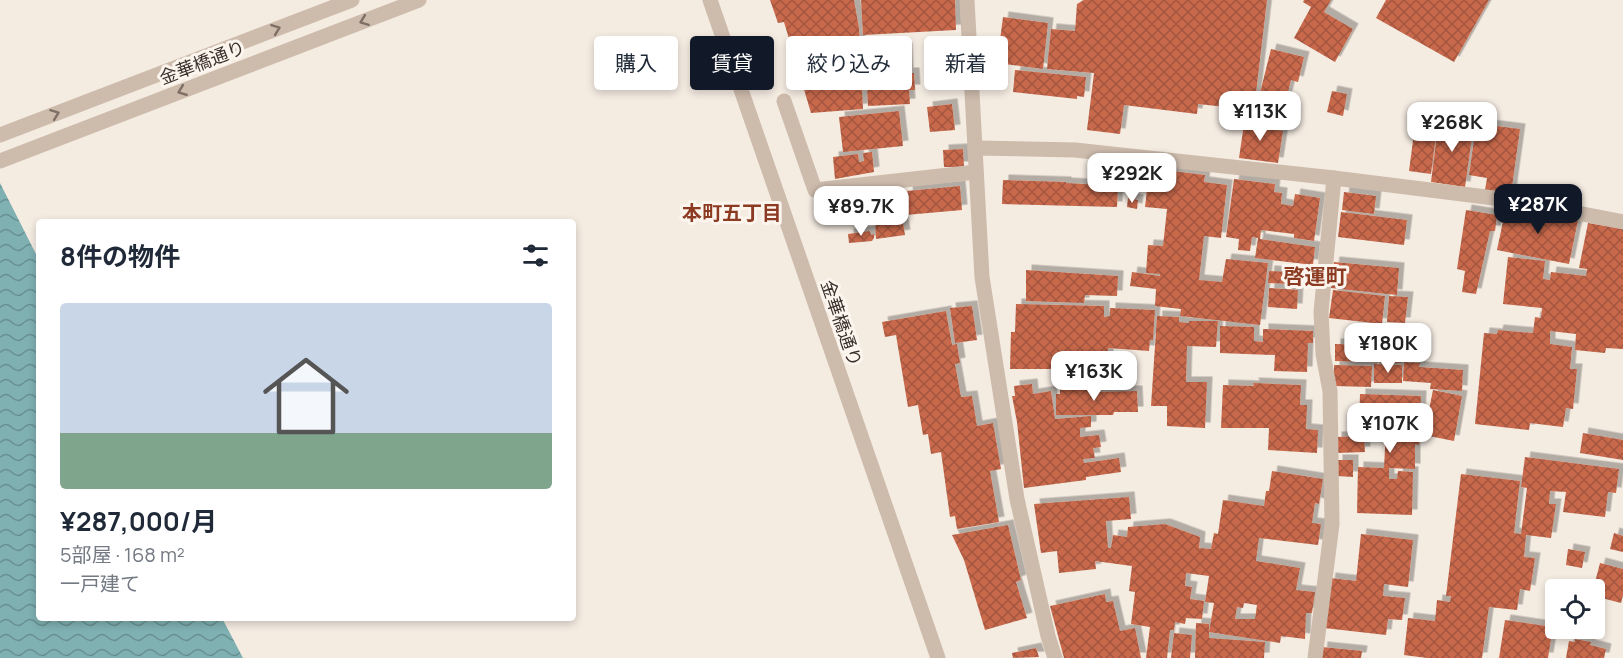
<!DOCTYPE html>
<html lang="ja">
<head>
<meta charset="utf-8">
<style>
	body { margin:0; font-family:Manrope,"Noto Sans JP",sans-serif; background:#f6f6f7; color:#1f2937; height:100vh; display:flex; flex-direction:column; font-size:22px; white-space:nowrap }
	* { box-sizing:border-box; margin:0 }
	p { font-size:20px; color:#747a83 }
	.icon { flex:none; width:33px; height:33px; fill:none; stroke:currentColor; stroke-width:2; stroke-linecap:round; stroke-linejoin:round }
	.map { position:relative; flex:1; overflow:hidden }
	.details { position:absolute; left:36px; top:219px; width:540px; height:402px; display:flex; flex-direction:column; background:#fff; border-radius:6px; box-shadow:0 3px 9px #0003 }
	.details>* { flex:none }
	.guide { position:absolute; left:594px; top:36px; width:570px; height:54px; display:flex; gap:12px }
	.tools { position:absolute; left:1545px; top:579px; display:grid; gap:12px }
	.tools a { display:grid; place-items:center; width:60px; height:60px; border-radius:6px; background:#fff; box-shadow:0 3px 9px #0003; font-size:30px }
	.price { position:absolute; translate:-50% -51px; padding:0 14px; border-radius:12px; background:#fff; color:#222; font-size:20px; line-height:39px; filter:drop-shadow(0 2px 3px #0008) }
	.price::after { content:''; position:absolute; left:50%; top:36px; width:18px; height:14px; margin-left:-9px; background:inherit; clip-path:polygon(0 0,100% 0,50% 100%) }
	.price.active { background:#111827; color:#fff }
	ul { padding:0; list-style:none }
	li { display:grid; align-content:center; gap:12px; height:318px; padding:0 24px }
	li span { display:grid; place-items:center; height:186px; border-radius:6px; color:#555 }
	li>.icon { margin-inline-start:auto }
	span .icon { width:108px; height:108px; fill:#fffc; stroke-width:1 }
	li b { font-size:26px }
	h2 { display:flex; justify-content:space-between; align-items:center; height:72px; padding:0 24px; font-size:26px }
	.chip { padding:0 21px; border-radius:6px; background:#fff; box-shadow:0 3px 9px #0003; font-size:21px; line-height:54px }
	.chip.active { background:#111827; color:#fff }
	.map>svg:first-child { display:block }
	.water { fill:url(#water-waves) }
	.building { fill:url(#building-cross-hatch); fill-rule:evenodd; filter:url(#shadow) }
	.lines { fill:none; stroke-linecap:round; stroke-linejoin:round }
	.service { stroke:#cdbbac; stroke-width:15 }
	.minor { stroke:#cdbbac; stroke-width:15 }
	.tertiary { stroke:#cdbbac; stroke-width:15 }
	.oneway { stroke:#7d6f65 }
	.labels { text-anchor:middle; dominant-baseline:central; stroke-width:6; stroke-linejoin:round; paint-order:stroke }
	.street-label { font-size:18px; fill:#3b302b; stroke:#fbf5ee }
	.neighbourhood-label { font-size:20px; font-weight:bold; fill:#8c3b22; stroke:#fbf5ee }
	.quarter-label { font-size:21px; font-weight:bold; fill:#8c3b22; stroke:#fbf5ee }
</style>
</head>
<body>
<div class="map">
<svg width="1623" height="658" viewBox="0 0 1623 658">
	<defs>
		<pattern id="water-waves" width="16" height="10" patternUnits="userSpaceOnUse" patternTransform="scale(1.5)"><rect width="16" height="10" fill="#7fb0b2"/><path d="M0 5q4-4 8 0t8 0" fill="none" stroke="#699091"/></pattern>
		<pattern id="building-cross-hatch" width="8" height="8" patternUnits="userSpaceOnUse" patternTransform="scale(1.5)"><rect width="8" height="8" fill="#c8694b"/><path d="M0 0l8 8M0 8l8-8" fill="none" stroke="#a4573f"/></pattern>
		<filter id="shadow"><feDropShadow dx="5.5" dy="-5.5" stdDeviation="0" flood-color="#0004"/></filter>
	</defs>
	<rect width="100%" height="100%" fill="#f4ebe1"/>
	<path class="water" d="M0 183 39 260V618H222L243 658H0Z"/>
	<g class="building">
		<path d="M770 0H854L859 28 863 109 811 113 784 22 778 23Z"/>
		<path d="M861 0H955L956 30 863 35Z"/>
		<path d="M1084 0H1267L1254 110 1198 104 1197 114 1124 105 1120 134 1087 130 1094 73 1047 69 1051 29 1075 31 1077 4Z"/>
		<path d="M1304 0H1331L1324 12 1353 29 1335 62 1294 38 1311 7 1303 2Z"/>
		<path d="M1386 0H1489L1454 62 1376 18Z"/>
		<path d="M1003 17 1048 23 1043 69 997 63Z"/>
		<path d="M899 42 900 48H907L908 73H914L915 90H909L910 104 868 106 865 49 883 48V43Z"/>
		<path d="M1271 49 1304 57 1298 82 1291 80 1281 120 1255 113Z"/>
		<path d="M1015 70 1086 77 1084 97 1077 96V99L1013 92Z"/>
		<path d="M1332 91 1347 94 1343 116 1327 112Z"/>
		<path d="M952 104 955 130 930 132 927 107Z"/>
		<path d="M1417 110 1439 112 1431 174 1409 171Z"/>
		<path d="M899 111 903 146 843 152 839 117Z"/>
		<path d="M1245 117 1264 120 1263 128 1283 131 1278 163 1239 158Z"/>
		<path d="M1439 119 1474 123 1465 187 1431 182Z"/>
		<path d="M1488 125 1520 129 1511 194 1485 190 1487 178 1469 175 1475 133 1487 135Z"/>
		<path d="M963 149 964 167H944L943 150Z"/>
		<path d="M872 152 874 172 835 179 833 157 858 154 859 162 864 161 863 153Z"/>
		<path d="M1172 171 1205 175 1204 182 1227 185 1221 238 1204 236 1199 280 1222 282 1226 259 1268 263 1260 325 1180 316 1181 309 1155 306 1156 289 1130 286 1132 272 1160 276V274L1146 273 1148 245 1163 246 1167 209 1145 207 1149 172 1171 174Z"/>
		<path d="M1234 179 1275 184 1274 192 1282 193 1281 204 1293 206 1295 194 1320 198 1314 241 1294 238V234L1261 230 1260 239 1315 247 1313 265 1255 258 1258 238 1252 237 1250 251 1238 250 1239 239 1226 237Z"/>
		<path d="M1003 180 1066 182V183L1118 186 1117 207 1002 204Z"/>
		<path d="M960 186 962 210 849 220 847 198 886 195 887 204 908 202 907 191Z"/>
		<path d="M1344 192 1376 196 1374 214 1342 210Z"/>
		<path d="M1128 198 1138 200 1137 209 1127 207Z"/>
		<path d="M1506 207 1578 220 1569 264 1497 250Z"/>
		<path d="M1466 210 1497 215 1495 231H1490L1476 294 1462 292 1465 271 1457 269Z"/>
		<path d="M1341 212 1407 220 1404 245 1338 237Z"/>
		<path d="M902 217 905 235 876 239 875 220Z"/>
		<path d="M1588 223 1623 229V349L1606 348 1605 353 1575 350 1576 334 1550 331V344L1572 347 1570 369H1577L1573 409 1566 408 1563 427 1530 423 1529 430 1475 424 1484 333 1497 334 1498 330 1533 333 1535 317 1541 318 1542 308 1503 304 1508 257 1545 261 1543 279 1550 280 1551 272 1586 276 1587 269 1579 268Z"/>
		<path d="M870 231 871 235 874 234V238L872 241 849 243 848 234Z"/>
		<path d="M1334 262 1399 268 1397 295 1331 288Z"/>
		<path d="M1026 270 1118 276 1117 296 1085 295 1084 303 1026 301Z"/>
		<path d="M1269 271 1291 272V284L1268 283Z"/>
		<path d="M1269 288 1298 290 1297 309 1268 307Z"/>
		<path d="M1333 290 1385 296 1382 324 1329 318Z"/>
		<path d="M1389 296 1408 297 1405 323 1387 322Z"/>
		<path d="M1016 304 1104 306V317L1110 316V308L1155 310 1153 340H1150L1149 351 1108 348V369H1010L1011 332H1015Z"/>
		<path d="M972 306 977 340 955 343 950 308Z"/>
		<path d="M946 311 952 345 957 344 960 363 955 364 961 397 972 396 977 426 993 423 1001 469 990 471 999 522 957 529 955 516 950 517 941 452 931 454 928 434 923 435 918 405 908 407 896 335 885 337 882 322Z"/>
		<path d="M1157 316 1179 317V322L1189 323V321H1218L1216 347 1187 346 1186 382H1207L1205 428 1167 426V406H1151Z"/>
		<path d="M1220 326 1254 327V341L1263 342V329L1313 331V343H1308L1307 372 1274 371 1275 355 1220 353Z"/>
		<path d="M1335 344 1401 346V363L1335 361Z"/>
		<path d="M1404 362 1420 363 1419 367 1463 370 1462 391 1430 389 1431 383 1403 381Z"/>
		<path d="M1374 364 1402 365V383H1374Z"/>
		<path d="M1334 365 1372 366 1371 387 1334 386Z"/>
		<path d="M1253 383 1301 385 1300 405H1307L1306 429 1318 430 1317 453 1268 450 1269 428H1221L1223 385 1254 386Z"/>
		<path d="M1032 384 1033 394 1051 391 1055 419 1091 416V427L1080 428V437L1099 435 1101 447 1093 448 1095 458 1083 459 1084 463 1119 458 1121 472 1086 477V480L1024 488 1017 422 1012 396H1015L1014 386Z"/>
		<path d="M1098 386V392L1137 391 1138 412H1114L1113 415H1056V394H1060V387Z"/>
		<path d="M1433 390 1462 396 1454 441 1424 435Z"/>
		<path d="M1360 394 1421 396 1419 445 1415 444V469L1389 468V479H1397L1398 471 1413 472 1412 515 1357 513 1358 467 1384 468 1386 429 1359 428Z"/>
		<path d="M1583 433 1623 440V460L1580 453Z"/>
		<path d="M1364 436 1365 452 1336 453V437Z"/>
		<path d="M1525 457 1619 469 1616 493 1608 492 1605 517 1563 512 1566 492 1550 491 1549 504H1556L1551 538 1526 535 1524 557 1535 558 1530 591 1520 589 1517 610 1489 607 1482 658H1427L1404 655 1408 618 1435 621 1437 600 1450 602 1451 596H1446L1461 474 1520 481 1514 533 1521 534 1527 488 1521 487Z"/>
		<path d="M1337 460H1353V477L1337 476Z"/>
		<path d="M1272 471 1323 479 1319 504 1315 503 1312 523 1321 524 1318 545 1259 538 1256 561 1300 568 1296 590 1315 592 1312 613H1306L1305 639 1281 636 1280 643 1209 632 1214 603 1205 602 1209 576 1186 573 1185 586 1192 587 1190 599 1204 601 1202 619 1186 618 1185 624 1175 622 1174 630H1170L1167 658H1146L1150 627 1131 624 1135 592 1129 591 1132 566 1095 561 1096 569 1059 573 1057 551 1041 553 1034 504 1129 497 1131 519 1106 521 1108 548H1111L1113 535 1127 537 1128 527 1165 524 1200 537 1199 548 1211 549 1214 533 1218 534 1223 500 1264 506 1266 491H1269ZM1244 603 1257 605 1255 619H1235L1237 607 1243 608Z"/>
		<path d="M1008 525 1021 580 1016 582 1027 618 985 630 964 560 952 535Z"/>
		<path d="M1614 533 1623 536V552L1610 549Z"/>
		<path d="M1361 534 1413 540 1408 587 1384 584 1383 596 1405 598 1402 620 1388 619 1386 635 1324 628 1330 578 1356 581Z"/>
		<path d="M1568 549 1585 552 1582 568 1566 565Z"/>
		<path d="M1600 563 1623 569V595L1621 603 1594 596V590H1593Z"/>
		<path d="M1105 594 1106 602 1113 601 1120 631 1135 628 1141 658H1064L1050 606Z"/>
		<path d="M1505 620 1553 627 1548 658H1499Z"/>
		<path d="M1196 623 1209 624V638L1265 642 1264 658H1195Z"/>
		<path d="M1174 633 1192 635 1190 658H1171Z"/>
		<path d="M1575 639 1591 642 1590 645 1606 649 1604 658H1566L1569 641 1575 642Z"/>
		<path d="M1322 647 1362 651 1361 658H1321Z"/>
		<path d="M1036 648 1039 657 1013 658 1012 653Z"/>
	</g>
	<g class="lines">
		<g class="service">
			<path d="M784 101 815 190 976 172"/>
			<path d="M1315 658 1332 524 1330 391 1323 354 1321 312 1334 178"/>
		</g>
		<g class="minor">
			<path d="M967 0 982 277 1017 499 1048 636 1055 658"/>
			<path d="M975 148 1075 150 1334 178 1510 200 1623 222"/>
		</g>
		<g class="tertiary">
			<path d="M710 0 938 658"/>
			<path d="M0 135 352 0"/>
			<path d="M0 161 419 0"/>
		</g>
	</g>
	<defs><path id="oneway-chevron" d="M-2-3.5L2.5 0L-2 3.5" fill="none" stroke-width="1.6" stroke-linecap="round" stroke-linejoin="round" transform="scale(1.5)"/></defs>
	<g class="oneway">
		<use href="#oneway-chevron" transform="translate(364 21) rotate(159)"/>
		<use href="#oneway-chevron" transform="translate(276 29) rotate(-21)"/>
		<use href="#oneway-chevron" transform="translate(182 91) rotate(159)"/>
		<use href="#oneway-chevron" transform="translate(55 114) rotate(-21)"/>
	</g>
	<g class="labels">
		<g class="street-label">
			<text transform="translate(202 62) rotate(-21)">金華橋通り</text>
			<text transform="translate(842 323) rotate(71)">金華橋通り</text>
		</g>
		<g class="neighbourhood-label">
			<text x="732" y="212">本町五丁目</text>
		</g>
		<g class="quarter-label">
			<text x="1315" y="276">啓運町</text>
		</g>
	</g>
</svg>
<div class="tools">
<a><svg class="icon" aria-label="locate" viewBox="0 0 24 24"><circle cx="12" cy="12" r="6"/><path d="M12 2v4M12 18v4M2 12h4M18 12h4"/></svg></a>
</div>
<b class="price" style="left:1260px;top:142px">¥113K</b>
<b class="price" style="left:1452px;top:153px">¥268K</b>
<b class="price" style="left:1132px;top:204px">¥292K</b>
<b class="price active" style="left:1538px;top:235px">¥287K</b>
<b class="price" style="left:861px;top:237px">¥89.7K</b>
<b class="price" style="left:1388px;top:374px">¥180K</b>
<b class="price" style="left:1094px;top:402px">¥163K</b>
<b class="price" style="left:1390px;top:454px">¥107K</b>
<div class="guide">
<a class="chip">購入</a>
<a class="chip active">賃貸</a>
<a class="chip">絞り込み</a>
<a class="chip">新着</a>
</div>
<section class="details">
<h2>8件の物件<svg class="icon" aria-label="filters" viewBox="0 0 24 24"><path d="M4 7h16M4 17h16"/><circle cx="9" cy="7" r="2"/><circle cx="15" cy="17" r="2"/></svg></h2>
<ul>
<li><span style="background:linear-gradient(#c9d6e8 70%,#7fa58c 0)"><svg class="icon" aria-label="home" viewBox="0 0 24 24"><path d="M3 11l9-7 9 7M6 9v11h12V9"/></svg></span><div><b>¥287,000/月</b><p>5部屋 · 168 m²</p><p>一戸建て</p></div></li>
</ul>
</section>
</div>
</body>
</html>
